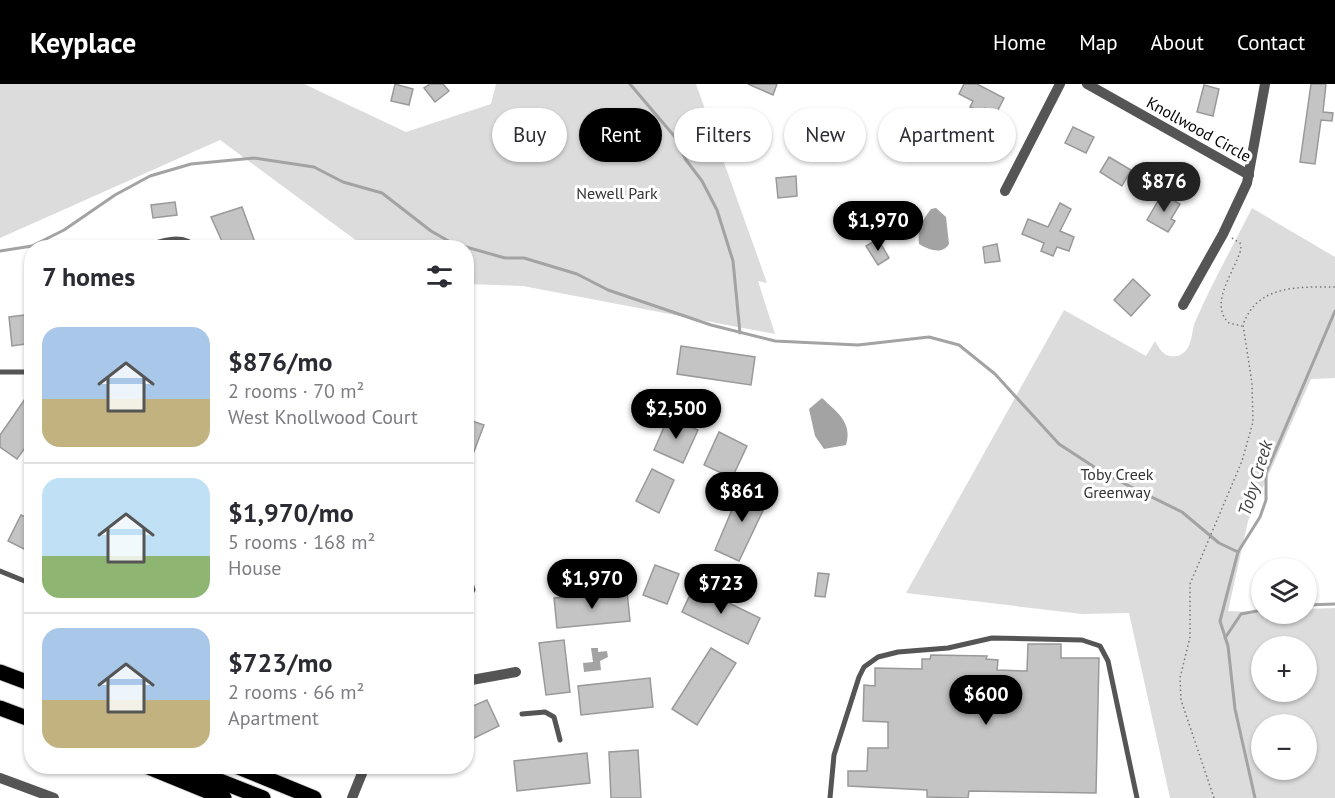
<!DOCTYPE html>
<html lang="en">
<head>
<meta charset="utf-8">
<style>
	body { margin:0; font-family:"PT Sans",sans-serif; background:#f2f2f3; color:#2b2b33; height:100vh; display:flex; flex-direction:column; font-size:22px; white-space:nowrap }
	* { box-sizing:border-box; margin:0 }
	p { font-size:20px; color:#7c7c81 }
	.icon { flex:none; width:33px; height:33px; fill:none; stroke:currentColor; stroke-width:2; stroke-linecap:round; stroke-linejoin:round }
	.map { position:relative; flex:1; overflow:hidden }
	.sheet { position:absolute; left:24px; top:156px; width:450px; height:534px; display:flex; flex-direction:column; background:#fff; border-radius:24px; box-shadow:0 2px 4px #0004 }
	.sheet>* { flex:none }
	.hud { position:absolute; left:492px; top:24px; width:570px; height:54px; display:flex; gap:12px }
	.controls { position:absolute; left:1251px; top:474px; display:grid; gap:12px }
	.controls a { display:grid; place-items:center; width:66px; height:66px; border-radius:50%; background:#fff; box-shadow:0 2px 4px #0004; font-size:30px }
	.price { position:absolute; translate:-50% -51px; padding:0 14px; border-radius:21px; background:#000; color:#fff; font-size:20px; line-height:39px; filter:drop-shadow(0 2px 3px #0008) }
	.price::after { content:''; position:absolute; left:50%; top:36px; width:18px; height:14px; margin-left:-9px; background:inherit; clip-path:polygon(0 0,100% 0,50% 100%) }
	.price.on { background:#222; color:#fff }
	ul { padding:0; list-style:none }
	li { display:flex; align-items:center; gap:18px; height:150px; padding:0 18px }
	li+li { border-top:2px solid #e1e1e2 }
	li span { display:grid; place-items:center; flex:none; width:168px; height:120px; border-radius:18px; color:#555 }
	li>.icon { margin-inline-start:auto }
	span .icon { width:72px; height:72px; fill:#fffc; stroke-width:1 }
	li b { font-size:26px }
	h2 { display:flex; justify-content:space-between; align-items:center; height:72px; padding:0 18px; font-size:26px }
	.chip { padding:0 21px; border-radius:27px; background:#fff; box-shadow:0 2px 4px #0004; font-size:21px; line-height:54px }
	.chip.on { background:#000; color:#fff }
	header { display:flex; align-items:center; gap:36px; box-sizing:border-box; height:84px; padding:0 30px; background:#000; color:#fff }
	header strong { font-size:28px }
	nav { display:flex; gap:33px; margin-inline-start:auto; font-size:21px }
	.map>svg:first-child { display:block }
	.green { fill:#dcdcdc; fill-rule:evenodd }
	.water { fill:#a3a3a3 }
	.lines { fill:none; stroke-linecap:round; stroke-linejoin:round }
	.stream { stroke:#a3a3a3; stroke-width:3 }
	.building { fill:#c4c4c4; stroke:#999; stroke-width:1.5 }
	.primary-casing { stroke:#dbdbdb; stroke-width:17 }
	.path { stroke:#777; stroke-width:1.5; stroke-dasharray:1.5 3; stroke-linecap:butt }
	.service { stroke:#555; stroke-width:5 }
	.minor { stroke:#555; stroke-width:10 }
	.primary { stroke:#000; stroke-width:15 }
	.labels { text-anchor:middle; dominant-baseline:central; stroke-width:6; stroke-linejoin:round; paint-order:stroke }
	.street-label { font-size:16px; fill:#000; stroke:#fff }
	.park-label { font-size:16px; fill:#333; stroke:#fff }
	.water-label { font-size:18px; font-style:italic; fill:#444; stroke:#fff }
</style>
</head>
<body>
<header>
<strong>Keyplace</strong>
<nav><a>Home</a><a>Map</a><a>About</a><a>Contact</a></nav>
</header>
<div class="map">
<svg width="1335" height="714" viewBox="0 0 1335 714">
	<rect width="100%" height="100%" fill="#fff"/>
	<g class="green">
		<path d="M0 0H304L406 48 491 20 496 0H696L767 199 758 197 775 250 523 202 467 200 466 164 365 163 220 56 0 154Z"/>
		<path d="M1252 124 1335 173V294L1311 295 1248 437 1228 527 1306 530 1307 525 1335 524V714H1170L1129 529 1082 530 906 509 1064 226 1146 272 1155 257C1160 267 1167 276 1180 271 1193 265 1191 248 1195 238 1212 199 1233 162 1252 124ZM1262 562H1306V608H1262ZM1262 640H1306V686H1262Z"/>
	</g>
	<g class="water">
		<path d="M936 124 946 133 949 160C942 171 929 166 919 160 917 144 922 137 931 125Z"/>
		<path d="M822 314C837 328 853 339 846 361L824 365 815 352 809 325Z"/>
		<path d="M591 564H598V568L607 567 608 573 600 577 601 586 584 588 583 579 593 578Z"/>
	</g>
	<g class="lines">
		<g class="stream">
			<path d="M630 0 675 53 686 76 702 97 717 126 733 177 740 249"/>
			<path d="M0 167 32 162 64 146 115 111 150 92 191 80 254 74 314 83 343 98 382 109 431 147 452 159 505 174H524L577 190 608 206 711 241 775 257 858 261 929 253 959 261 995 290 1059 360 1105 390 1182 428 1219 459 1238 468"/>
			<path d="M1306 521 1335 520"/>
			<path d="M1225 554 1241 530 1262 526"/>
			<path d="M1255 714 1235 625 1228 562 1220 537 1238 468 1260 433 1266 416V389L1335 227"/>
		</g>
	</g>
	<g class="building">
		<path d="M395 0 413 5 409 21 391 17Z"/>
		<path d="M430 0H443L449 7 435 18 424 4Z"/>
		<path d="M748 0H777L773 11Z"/>
		<path d="M964 0H977L1004 14 996 30 985 24 982 29 970 23 973 17 959 10Z"/>
		<path d="M1311 0H1326L1323 28 1333 29 1332 37 1321 36 1315 80 1300 78Z"/>
		<path d="M1204 1 1219 5 1213 32 1197 28Z"/>
		<path d="M1073 43 1094 53 1086 69 1065 59Z"/>
		<path d="M1109 73 1131 86 1122 102 1100 88Z"/>
		<path d="M796 92 797 112 778 114 776 94Z"/>
		<path d="M1162 110 1180 120 1171 135 1175 137 1168 148 1147 136Z"/>
		<path d="M175 118 177 131 153 134 151 121Z"/>
		<path d="M1060 119 1071 125 1060 147 1074 153 1069 167 1057 163 1053 172 1041 167 1044 159 1022 150 1028 135 1048 143Z"/>
		<path d="M242 123 257 164H225L211 133Z"/>
		<path d="M878 155 889 174 878 181 866 162Z"/>
		<path d="M997 160 1000 177 985 179 983 163Z"/>
		<path d="M1133 195 1150 211 1131 232 1114 216Z"/>
		<path d="M32 230V259L12 262 9 233Z"/>
		<path d="M681 262 755 273 751 301 677 290Z"/>
		<path d="M32 305V354L17 375 0 363V351Z"/>
		<path d="M668 334 698 346 683 379 654 366Z"/>
		<path d="M466 335 484 341 467 386H466Z"/>
		<path d="M719 348 747 362 732 394 704 381Z"/>
		<path d="M652 385 674 396 659 429 636 417Z"/>
		<path d="M742 402 769 414 739 477 715 466Z"/>
		<path d="M21 431 32 436V469L8 457Z"/>
		<path d="M655 481 679 490 667 520 643 511Z"/>
		<path d="M818 489 829 490 825 513 815 512Z"/>
		<path d="M694 502 760 534 748 560 682 528Z"/>
		<path d="M627 507 630 537 557 544 554 514Z"/>
		<path d="M564 556 570 608 546 611 539 559Z"/>
		<path d="M1028 560H1061V574H1099L1096 709 969 707 968 714 927 713V706L848 702V687H867L868 664H888V638L863 637 864 601 875 602V584L922 585V575H930L931 571 987 572 986 575 998 576 997 586 1027 587Z"/>
		<path d="M711 564 736 579 697 641 672 625Z"/>
		<path d="M650 594 653 623 581 631 578 602Z"/>
		<path d="M487 616 499 642 466 658V625Z"/>
		<path d="M638 666 641 714H611L609 668Z"/>
		<path d="M587 669 590 699 517 707 514 677Z"/>
	</g>
	<g class="lines">
		<defs>
			<g id="primary">
				<path d="M0 588 32 600"/>
				<path d="M0 624 32 636"/>
				<path d="M146 682 224 714"/>
				<path d="M182 682 263 714"/>
				<path d="M236 682 314 714"/>
			</g>
		</defs>
		<use href="#primary" class="primary-casing"/>
		<g class="path">
			<path d="M1232 154 1240 159 1241 165C1235 187 1208 220 1229 239L1242 242"/>
			<path d="M1214 714 1181 616 1180 594 1190 553V500L1242 377 1253 338 1252 299 1243 241C1257 200 1300 203 1335 203"/>
		</g>
		<g class="service">
			<path d="M143 164C159 157 183 148 197 164"/>
			<path d="M0 288H32"/>
			<path d="M466 481 473 506 466 517"/>
			<path d="M0 487 32 500"/>
			<path d="M522 630 545 628 554 633 560 656"/>
			<path d="M830 714 834 671 859 593 864 583 878 573 898 568 948 564 992 554 1082 556 1100 562 1108 577 1137 714"/>
		</g>
		<g class="minor">
			<path d="M1087 0 1249 91"/>
			<path d="M1005 107 1060 0"/>
			<path d="M1183 221 1223 150 1247 99 1265 0"/>
			<path d="M466 597 516 588"/>
			<path d="M0 694 54 714"/>
			<path d="M352 714 365 682"/>
		</g>
		<use href="#primary" class="primary"/>
	</g>
	<g class="labels">
		<g class="street-label">
			<text transform="translate(1199 45) rotate(29)">Knollwood Circle</text>
		</g>
		<g class="park-label">
			<text x="617" y="109">Newell Park</text>
			<text x="1117" y="390">Toby Creek<tspan x="1117" dy="18">Greenway</tspan></text>
		</g>
		<g class="water-label">
			<text transform="translate(1255 394) rotate(-73)">Toby Creek</text>
		</g>
	</g>
</svg>
<div class="controls">
<a><svg class="icon" aria-label="layers" viewBox="0 0 24 24"><path d="M12 4l9 5-9 5-9-5zM3 14l9 5 9-5"/></svg></a>
<a>+</a>
<a>−</a>
</div>
<b class="price on" style="left:1164px;top:129px">$876</b>
<b class="price" style="left:878px;top:168px">$1,970</b>
<b class="price" style="left:676px;top:356px">$2,500</b>
<b class="price" style="left:742px;top:439px">$861</b>
<b class="price" style="left:592px;top:526px">$1,970</b>
<b class="price" style="left:721px;top:531px">$723</b>
<b class="price" style="left:986px;top:642px">$600</b>
<div class="hud">
<a class="chip">Buy</a>
<a class="chip on">Rent</a>
<a class="chip">Filters</a>
<a class="chip">New</a>
<a class="chip">Apartment</a>
</div>
<section class="sheet">
<h2>7 homes<svg class="icon" aria-label="filters" viewBox="0 0 24 24"><path d="M4 7h16M4 17h16"/><circle cx="9" cy="7" r="2"/><circle cx="15" cy="17" r="2"/></svg></h2>
<ul>
<li><span style="background:linear-gradient(#a9c7e8 60%,#c2b280 0)"><svg class="icon" aria-label="home" viewBox="0 0 24 24"><path d="M3 11l9-7 9 7M6 9v11h12V9"/></svg></span><div><b>$876/mo</b><p>2 rooms · 70 m²</p><p>West Knollwood Court</p></div></li>
<li><span style="background:linear-gradient(#bfe0f5 65%,#8fb573 0)"><svg class="icon" aria-label="home" viewBox="0 0 24 24"><path d="M3 11l9-7 9 7M6 9v11h12V9"/></svg></span><div><b>$1,970/mo</b><p>5 rooms · 168 m²</p><p>House</p></div></li>
<li><span style="background:linear-gradient(#a9c7e8 60%,#c2b280 0)"><svg class="icon" aria-label="home" viewBox="0 0 24 24"><path d="M3 11l9-7 9 7M6 9v11h12V9"/></svg></span><div><b>$723/mo</b><p>2 rooms · 66 m²</p><p>Apartment</p></div></li>
</ul>
</section>
</div>
</body>
</html>
